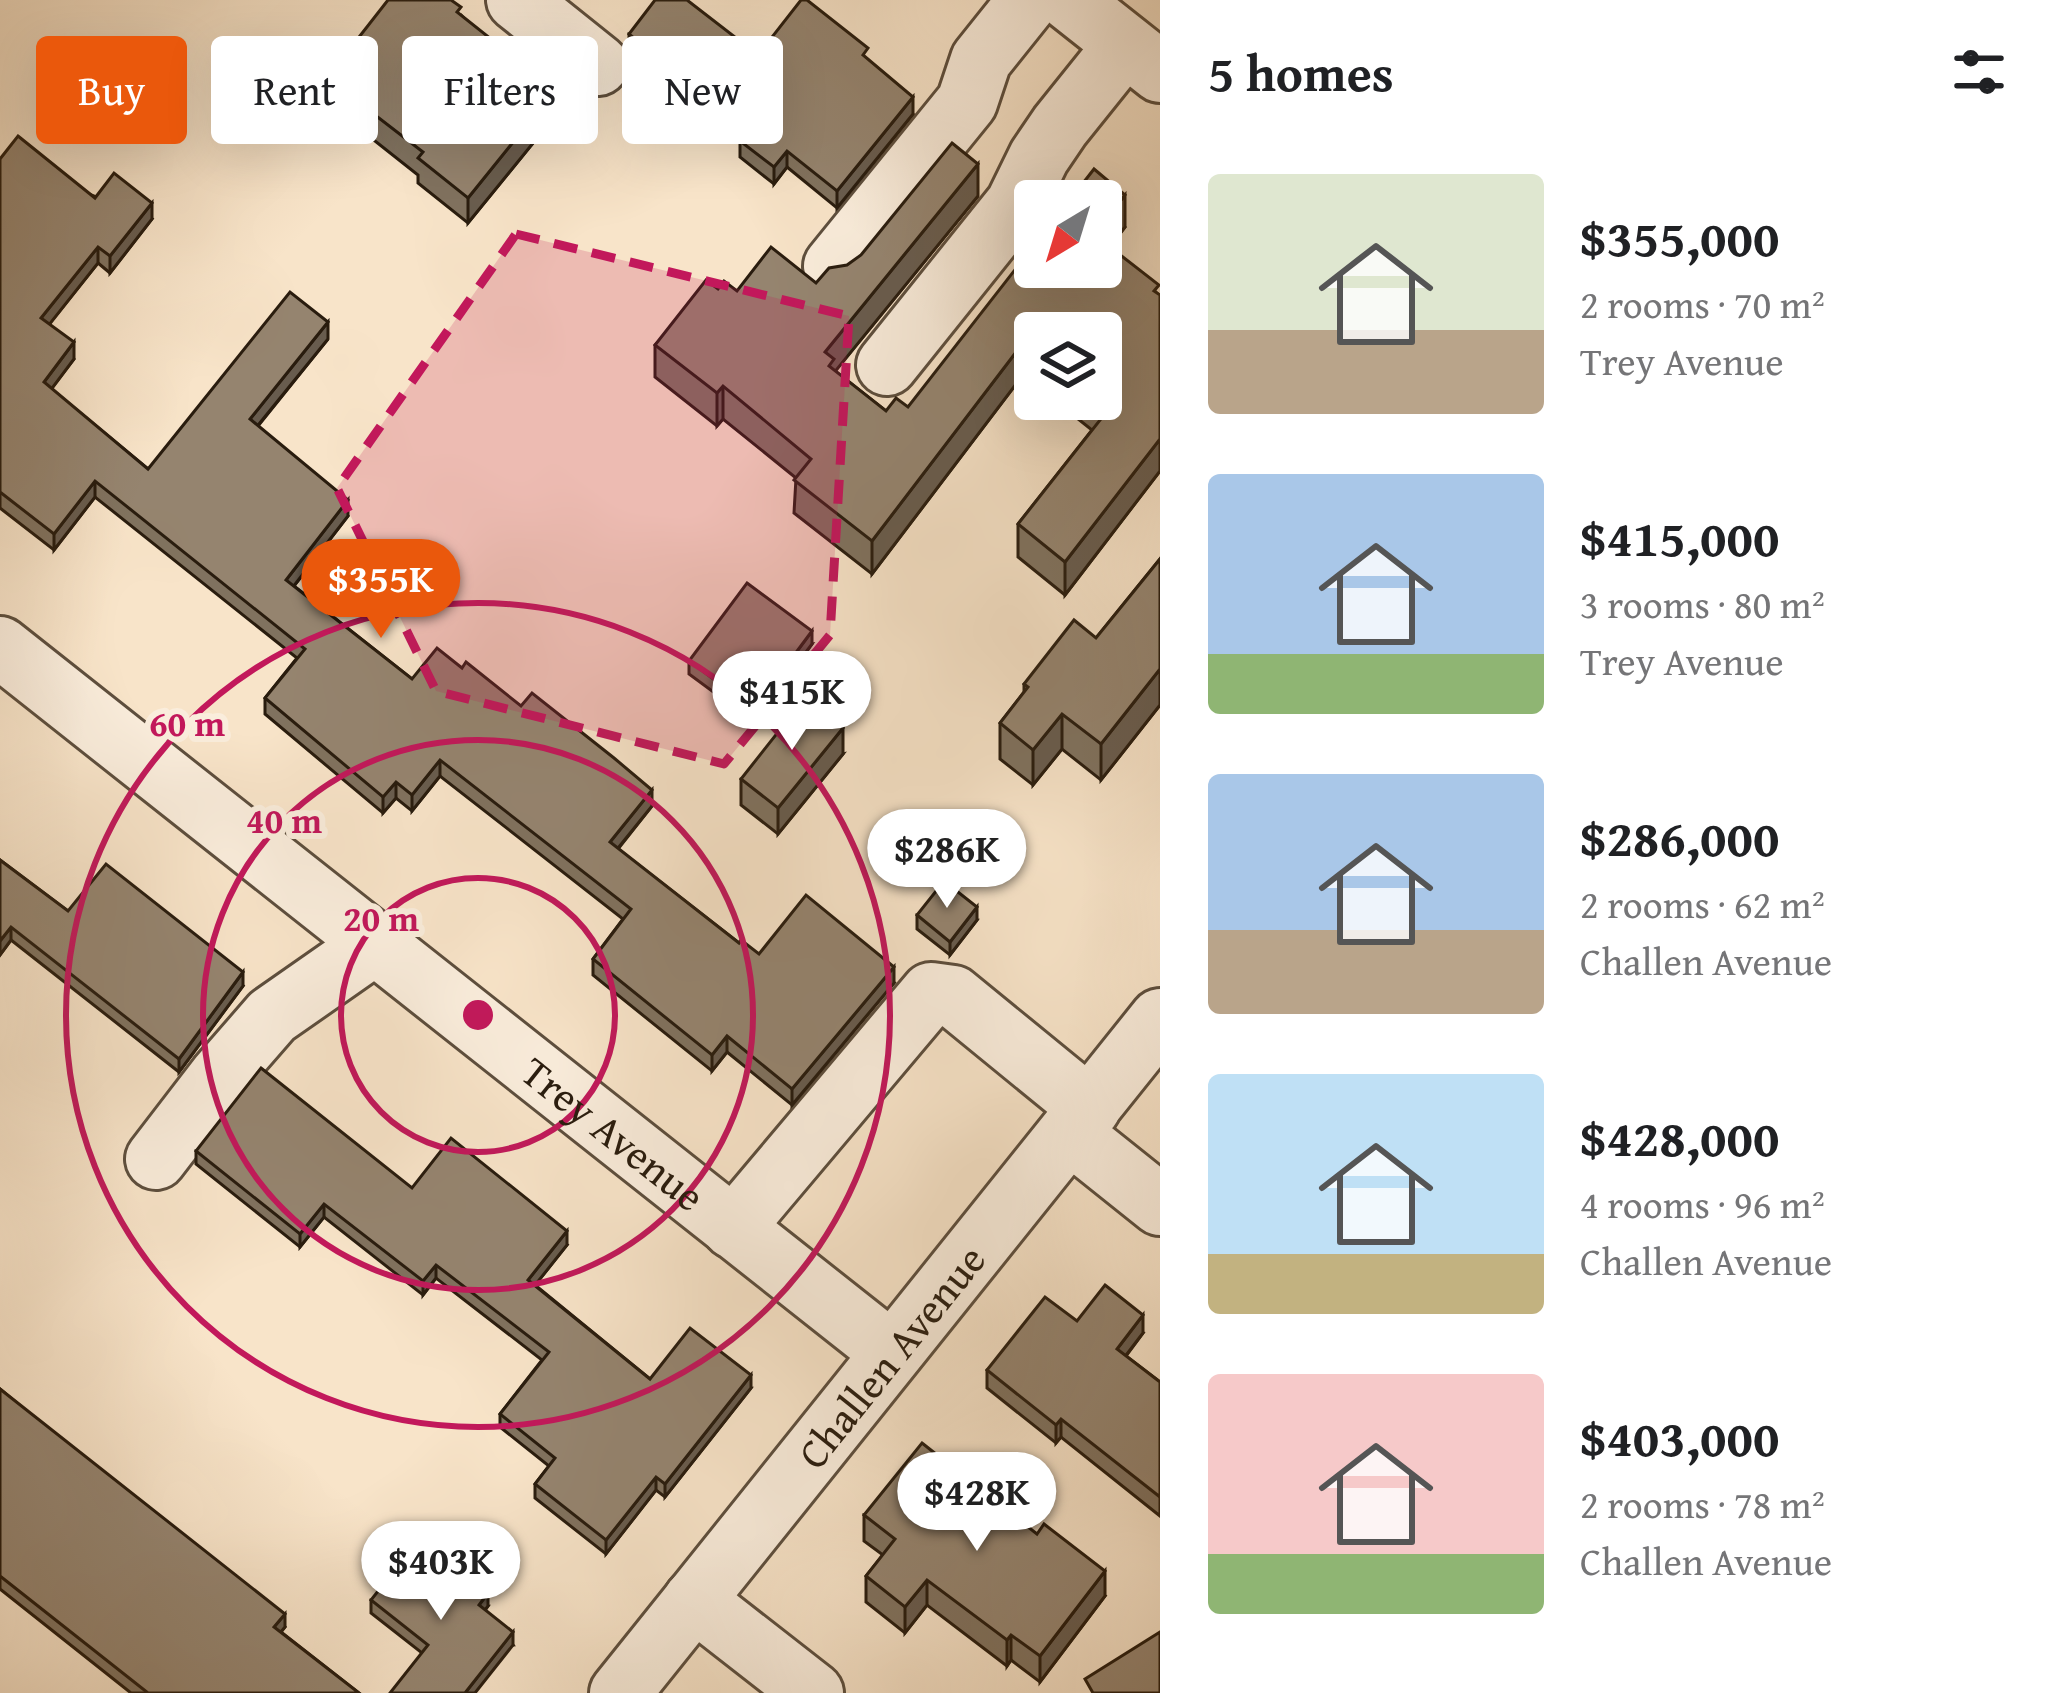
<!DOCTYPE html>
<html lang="en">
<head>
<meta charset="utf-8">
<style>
	body { margin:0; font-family:"Gentium Book Plus",serif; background:#f2f2f2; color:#202124; height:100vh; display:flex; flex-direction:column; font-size:45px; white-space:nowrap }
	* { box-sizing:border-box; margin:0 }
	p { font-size:39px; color:#757577 }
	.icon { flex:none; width:66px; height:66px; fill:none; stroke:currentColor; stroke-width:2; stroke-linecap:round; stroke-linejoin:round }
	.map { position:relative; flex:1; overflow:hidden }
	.sheet { display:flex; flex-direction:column; background:#fff; width:900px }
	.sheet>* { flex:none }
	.guide { position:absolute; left:36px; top:36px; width:942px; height:108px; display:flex; gap:24px }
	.needle { width:78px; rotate:218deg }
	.buttons { position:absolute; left:1014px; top:180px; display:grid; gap:24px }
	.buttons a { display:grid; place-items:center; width:108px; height:108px; border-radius:12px; background:#fff; box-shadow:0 12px 48px #0002; font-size:60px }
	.price { position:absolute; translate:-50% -102px; padding:0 27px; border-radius:42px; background:#fff; color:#222; font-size:39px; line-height:78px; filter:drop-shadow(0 3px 6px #0008) }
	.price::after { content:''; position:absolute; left:50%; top:72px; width:36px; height:27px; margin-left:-18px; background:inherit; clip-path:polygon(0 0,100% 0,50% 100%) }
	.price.selected { background:#ea580c; color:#fff }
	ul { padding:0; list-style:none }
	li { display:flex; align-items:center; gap:36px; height:300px; padding:0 48px }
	li span { display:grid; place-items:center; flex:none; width:336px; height:240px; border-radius:12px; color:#555 }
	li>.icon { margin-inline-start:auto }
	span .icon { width:144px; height:144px; fill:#fffc; stroke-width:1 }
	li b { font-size:51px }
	h2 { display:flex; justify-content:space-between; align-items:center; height:144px; padding:0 48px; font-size:51px }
	.pill { padding:0 42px; border-radius:12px; background:#fff; box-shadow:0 12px 48px #0002; font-size:42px; line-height:108px }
	.pill.selected { background:#ea580c; color:#fff }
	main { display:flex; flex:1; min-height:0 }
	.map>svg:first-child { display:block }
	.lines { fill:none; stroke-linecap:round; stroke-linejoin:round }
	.minor-casing { stroke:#5d4e3d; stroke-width:66 }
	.minor { stroke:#faeddc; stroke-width:60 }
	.wall { fill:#80725f; stroke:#291c0e; stroke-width:3 }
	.shaded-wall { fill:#685c4e; stroke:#291c0e; stroke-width:3 }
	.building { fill:#95846f; stroke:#291c0e; stroke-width:3 }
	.marked { fill:#c2185b; fill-opacity:0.2; stroke:#c2185b; stroke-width:9; stroke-dasharray:24 15; stroke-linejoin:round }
	.ring { fill:none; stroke:#c2185b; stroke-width:6 }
	.labels { text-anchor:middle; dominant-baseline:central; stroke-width:12; stroke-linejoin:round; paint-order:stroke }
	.street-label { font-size:42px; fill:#291c0e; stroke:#faeddc }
	.centre { fill:#c2185b; stroke:#faeddc; stroke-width:6 }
	.ring-label { font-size:36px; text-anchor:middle; font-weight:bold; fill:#c2185b; stroke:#faeddc; stroke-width:12; stroke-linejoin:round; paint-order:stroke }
</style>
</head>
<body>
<main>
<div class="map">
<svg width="1160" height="1693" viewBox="0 0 1160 1693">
	<rect width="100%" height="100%" fill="#f8e4c9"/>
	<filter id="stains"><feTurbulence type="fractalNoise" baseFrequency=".00167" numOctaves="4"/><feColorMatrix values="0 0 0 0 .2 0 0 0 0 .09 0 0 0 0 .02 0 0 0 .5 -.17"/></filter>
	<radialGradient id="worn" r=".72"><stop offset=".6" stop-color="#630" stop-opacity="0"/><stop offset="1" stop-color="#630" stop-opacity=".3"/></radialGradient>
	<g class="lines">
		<defs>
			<g id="minor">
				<path d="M517 0 598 65"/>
				<path d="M1069 0 1160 72"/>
				<path d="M834 266 967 102 981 60 1029 0"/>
				<path d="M887 365 1016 204 1039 157 1060 126 1125 45"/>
				<path id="s1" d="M0 647 891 1352"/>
				<path d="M1070 1133 1160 1205"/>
				<path d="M156 1159 219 1077 272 1016 375 944"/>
				<path d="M733 1228 931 993 953 996 1090 1108"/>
				<path d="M694 1600 813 1693"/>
				<path id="s2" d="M620 1693 1160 1019"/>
			</g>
		</defs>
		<use href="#minor" class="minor-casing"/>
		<use href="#minor" class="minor"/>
	</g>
	<g class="wall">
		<path d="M461 15 555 116 468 223 418 183V175L327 103V78Z"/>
		<path d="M629 34 758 55 868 60 913 114 837 208 787 167 774 184 740 157V141L756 121 689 65 672 86 629 50Z"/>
		<path d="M0 159 152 219 110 273 98 263 49 324 74 359 51 389 148 469 328 339 258 426 348 516 294 586 412 679 462 668 652 806 618 849 739 943 759 954 894 983 792 1105 727 1052 712 1071 593 975V959L623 919 440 776 412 811 396 798 383 813 265 714V698L297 658 95 497 54 550 0 508Z"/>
		<path d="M978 196 835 371 886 411 908 407 1101 201 1125 227 1110 247 1160 296V471L1065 595 1018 557V524L1092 430 1053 399H1101L1035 333V385L1023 375 872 574 794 513 796 478 723 419 717 426 655 377V345L718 289 737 291 816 283Z"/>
		<path d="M1160 559V705L1101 780 1062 749 1033 785 1000 759V723L1024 692V684L1096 638Z"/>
		<path d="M812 644 754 722 689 674V661Z"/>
		<path d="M843 754 778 834 741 805V779Z"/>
		<path d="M0 860 68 911 243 986 179 1072 11 940 0 955Z"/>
		<path d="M917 915 977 920 950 955 917 929Z"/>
		<path d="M196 1151 412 1188 567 1245 535 1285 650 1379 751 1388 665 1497 656 1490 606 1554 535 1498V1484L549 1466 500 1427V1414L542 1360 436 1278 423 1295 324 1217 300 1247 196 1164Z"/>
		<path d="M1077 1321 1143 1333 1126 1356 1160 1382V1516L1061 1437 1056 1443 987 1388V1370Z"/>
		<path d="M0 1389 285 1627 281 1632 359 1693H131L0 1589Z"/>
		<path d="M864 1515 1105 1596 1040 1682 1011 1660 1007 1666 927 1605 905 1633 866 1602V1576L883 1555 864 1541Z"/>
		<path d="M371 1600 488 1606 485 1610 513 1645 422 1653 371 1613Z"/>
	</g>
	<g class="shaded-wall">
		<path d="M689 49V65L672 86V70Z"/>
		<path d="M555 90V116L468 223V198Z"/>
		<path d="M913 97V114L837 208V191Z"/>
		<path d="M787 151V167L774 184V167Z"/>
		<path d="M978 164V196L829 379 825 352Z"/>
		<path d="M1125 195V227L1101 258V225Z"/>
		<path d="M152 203V219L110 273V256Z"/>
		<path d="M98 247V263L41 335V318Z"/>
		<path d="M328 322V339L250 435V419Z"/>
		<path d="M74 342V359L44 399V382Z"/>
		<path d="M1023 343V375L872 574V541Z"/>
		<path d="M723 386V419L717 426V393Z"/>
		<path d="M1160 439V471L1065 595V562Z"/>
		<path d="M95 481V497L54 550V534Z"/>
		<path d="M348 500V516L286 596V580Z"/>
		<path d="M812 631V644L754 722V709Z"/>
		<path d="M1160 669V705L1101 780V744Z"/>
		<path d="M1062 714V749L1033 785V750Z"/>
		<path d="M843 728V754L778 834V808Z"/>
		<path d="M440 760V776L412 811V795Z"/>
		<path d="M396 782V798L383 813V797Z"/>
		<path d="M652 790V806L610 858V842Z"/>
		<path d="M977 907V920L950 955V942Z"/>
		<path d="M11 927V940L0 955V941Z"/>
		<path d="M894 967V983L792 1105V1089Z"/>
		<path d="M243 972V986L179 1072V1059Z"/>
		<path d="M727 1036V1052L712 1071V1055Z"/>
		<path d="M324 1204V1217L300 1247V1234Z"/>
		<path d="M567 1231V1245L528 1294V1280Z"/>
		<path d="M436 1265V1278L423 1295V1281Z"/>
		<path d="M1143 1315V1333L1117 1367V1349Z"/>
		<path d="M751 1375V1388L665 1497V1484Z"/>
		<path d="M1061 1419V1437L1056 1443V1425Z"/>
		<path d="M656 1477V1490L606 1554V1540Z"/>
		<path d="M1105 1571V1596L1040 1682V1656Z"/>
		<path d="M927 1580V1605L905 1633V1607Z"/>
		<path d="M488 1593V1606L479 1618V1605Z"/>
		<path d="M285 1614V1627L274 1640V1627Z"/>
		<path d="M513 1632V1645L475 1693H465Z"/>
		<path d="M1011 1635V1660L1007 1666V1640Z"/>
	</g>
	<g class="building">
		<path d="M388 0H451L461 7 457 12 555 90 468 198 418 158 423 152 327 78Z"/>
		<path d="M655 0H687L758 55 801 0H807L868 48 863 55 913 97 837 191 787 151 774 167 740 141 763 111 689 49 672 70 629 34Z"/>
		<path d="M18 136 95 198 114 173 152 203 110 256 98 247 41 318 74 342 44 382 148 469 290 292 328 322 250 419 348 500 286 580 412 679 437 648 462 668 466 662 521 706 532 693 614 758 652 790 610 842 739 943 741 940 759 954 806 895 894 967 792 1089 727 1036 712 1055 593 959 631 909 440 760 412 795 396 782 383 797 265 698 305 649 95 481 54 534 0 492V159Z"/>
		<path d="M952 143 978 164 825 352 834 359 829 366 886 411 896 398 908 407 1035 244V267H1101V240L1159 285 1154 291 1160 295V439L1065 562 1018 524 1108 410 1095 399H1101V333H1035V352L1023 343 872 541 794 480 811 459 723 386 717 393 655 345 706 280 718 289 724 281 737 291 771 247 816 283 829 268 847 265 861 255Z"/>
		<path d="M1094 169 1125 195 1101 225V201H1069Z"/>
		<path d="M1160 559V669L1101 744 1062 714 1033 750 1000 723 1028 687 1024 684 1074 620 1096 638Z"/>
		<path d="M747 583 812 631 754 709 689 661Z"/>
		<path d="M805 698 843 728 778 808 741 779Z"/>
		<path d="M0 860 68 911 106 864 243 972 179 1059 11 927 0 941Z"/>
		<path d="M944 881 977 907 950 942 917 915Z"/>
		<path d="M261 1068 412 1188 451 1138 567 1231 528 1280 650 1379 690 1328 751 1375 665 1484 656 1477 606 1540 535 1484 555 1458 500 1414 549 1352 436 1265 423 1281 324 1204 300 1234 196 1151Z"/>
		<path d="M1105 1285 1143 1315 1117 1349 1160 1382V1497L1061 1419 1056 1425 987 1370 1045 1297 1077 1321Z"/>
		<path d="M0 1389 285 1614 274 1627 359 1693H148L0 1576Z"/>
		<path d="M922 1443 1037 1534 1044 1524 1105 1571 1040 1656 1011 1635 1007 1640 927 1580 905 1607 866 1576 895 1539 864 1515Z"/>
		<path d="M419 1539 488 1593 479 1605 513 1632 465 1693H390L428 1645 371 1600Z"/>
		<path d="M1160 1632V1693H1093L1085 1679Z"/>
	</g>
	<path class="marked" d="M516 234 849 316 830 635 724 764 436 691 337 488Z"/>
	<g class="ring">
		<circle cx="478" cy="1015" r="137"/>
		<circle cx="478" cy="1015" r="275"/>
		<circle cx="478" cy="1015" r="412"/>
	</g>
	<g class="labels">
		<g class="street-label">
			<text stroke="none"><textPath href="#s1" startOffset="783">Trey Avenue</textPath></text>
			<text stroke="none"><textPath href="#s2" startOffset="432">Challen Avenue</textPath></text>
		</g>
	</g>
	<circle cx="478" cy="1015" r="18" class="centre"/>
	<g class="ring-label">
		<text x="187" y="736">60 m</text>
		<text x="284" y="833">40 m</text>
		<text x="381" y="931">20 m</text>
	</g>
	<rect width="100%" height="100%" filter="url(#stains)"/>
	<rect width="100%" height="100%" fill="url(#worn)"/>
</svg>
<div class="buttons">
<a><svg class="needle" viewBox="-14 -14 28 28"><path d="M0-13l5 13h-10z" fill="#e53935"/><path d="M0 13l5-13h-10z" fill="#757577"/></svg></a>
<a><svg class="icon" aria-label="layers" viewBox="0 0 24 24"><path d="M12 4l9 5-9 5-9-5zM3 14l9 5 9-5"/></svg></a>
</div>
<b class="price selected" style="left:381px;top:641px">$355K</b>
<b class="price" style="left:792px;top:753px">$415K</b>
<b class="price" style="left:947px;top:911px">$286K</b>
<b class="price" style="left:977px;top:1554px">$428K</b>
<b class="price" style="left:441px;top:1623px">$403K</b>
<div class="guide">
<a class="pill selected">Buy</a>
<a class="pill">Rent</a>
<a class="pill">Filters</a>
<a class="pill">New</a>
</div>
</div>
<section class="sheet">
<h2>5 homes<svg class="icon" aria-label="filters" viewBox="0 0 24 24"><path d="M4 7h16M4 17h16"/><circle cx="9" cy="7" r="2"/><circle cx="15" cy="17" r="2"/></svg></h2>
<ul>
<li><span style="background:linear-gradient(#dfe7d0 65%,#b9a48a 0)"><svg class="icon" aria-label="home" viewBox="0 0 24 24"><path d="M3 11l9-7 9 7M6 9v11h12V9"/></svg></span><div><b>$355,000</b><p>2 rooms · 70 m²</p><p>Trey Avenue</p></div></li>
<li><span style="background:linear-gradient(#a9c7e8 75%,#8fb573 0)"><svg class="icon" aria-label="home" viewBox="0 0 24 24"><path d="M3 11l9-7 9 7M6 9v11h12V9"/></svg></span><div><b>$415,000</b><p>3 rooms · 80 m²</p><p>Trey Avenue</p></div></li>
<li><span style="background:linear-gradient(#a9c7e8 65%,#b9a48a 0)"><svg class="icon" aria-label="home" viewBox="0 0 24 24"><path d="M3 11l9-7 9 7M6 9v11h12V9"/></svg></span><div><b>$286,000</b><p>2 rooms · 62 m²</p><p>Challen Avenue</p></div></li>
<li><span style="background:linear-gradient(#bfe0f5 75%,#c2b280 0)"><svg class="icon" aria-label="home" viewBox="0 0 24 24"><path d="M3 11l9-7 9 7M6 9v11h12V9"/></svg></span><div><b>$428,000</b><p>4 rooms · 96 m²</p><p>Challen Avenue</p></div></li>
<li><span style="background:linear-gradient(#f6c9c9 75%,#8fb573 0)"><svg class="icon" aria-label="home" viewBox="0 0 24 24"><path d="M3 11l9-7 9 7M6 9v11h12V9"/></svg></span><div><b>$403,000</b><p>2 rooms · 78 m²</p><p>Challen Avenue</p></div></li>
</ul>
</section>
</main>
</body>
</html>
